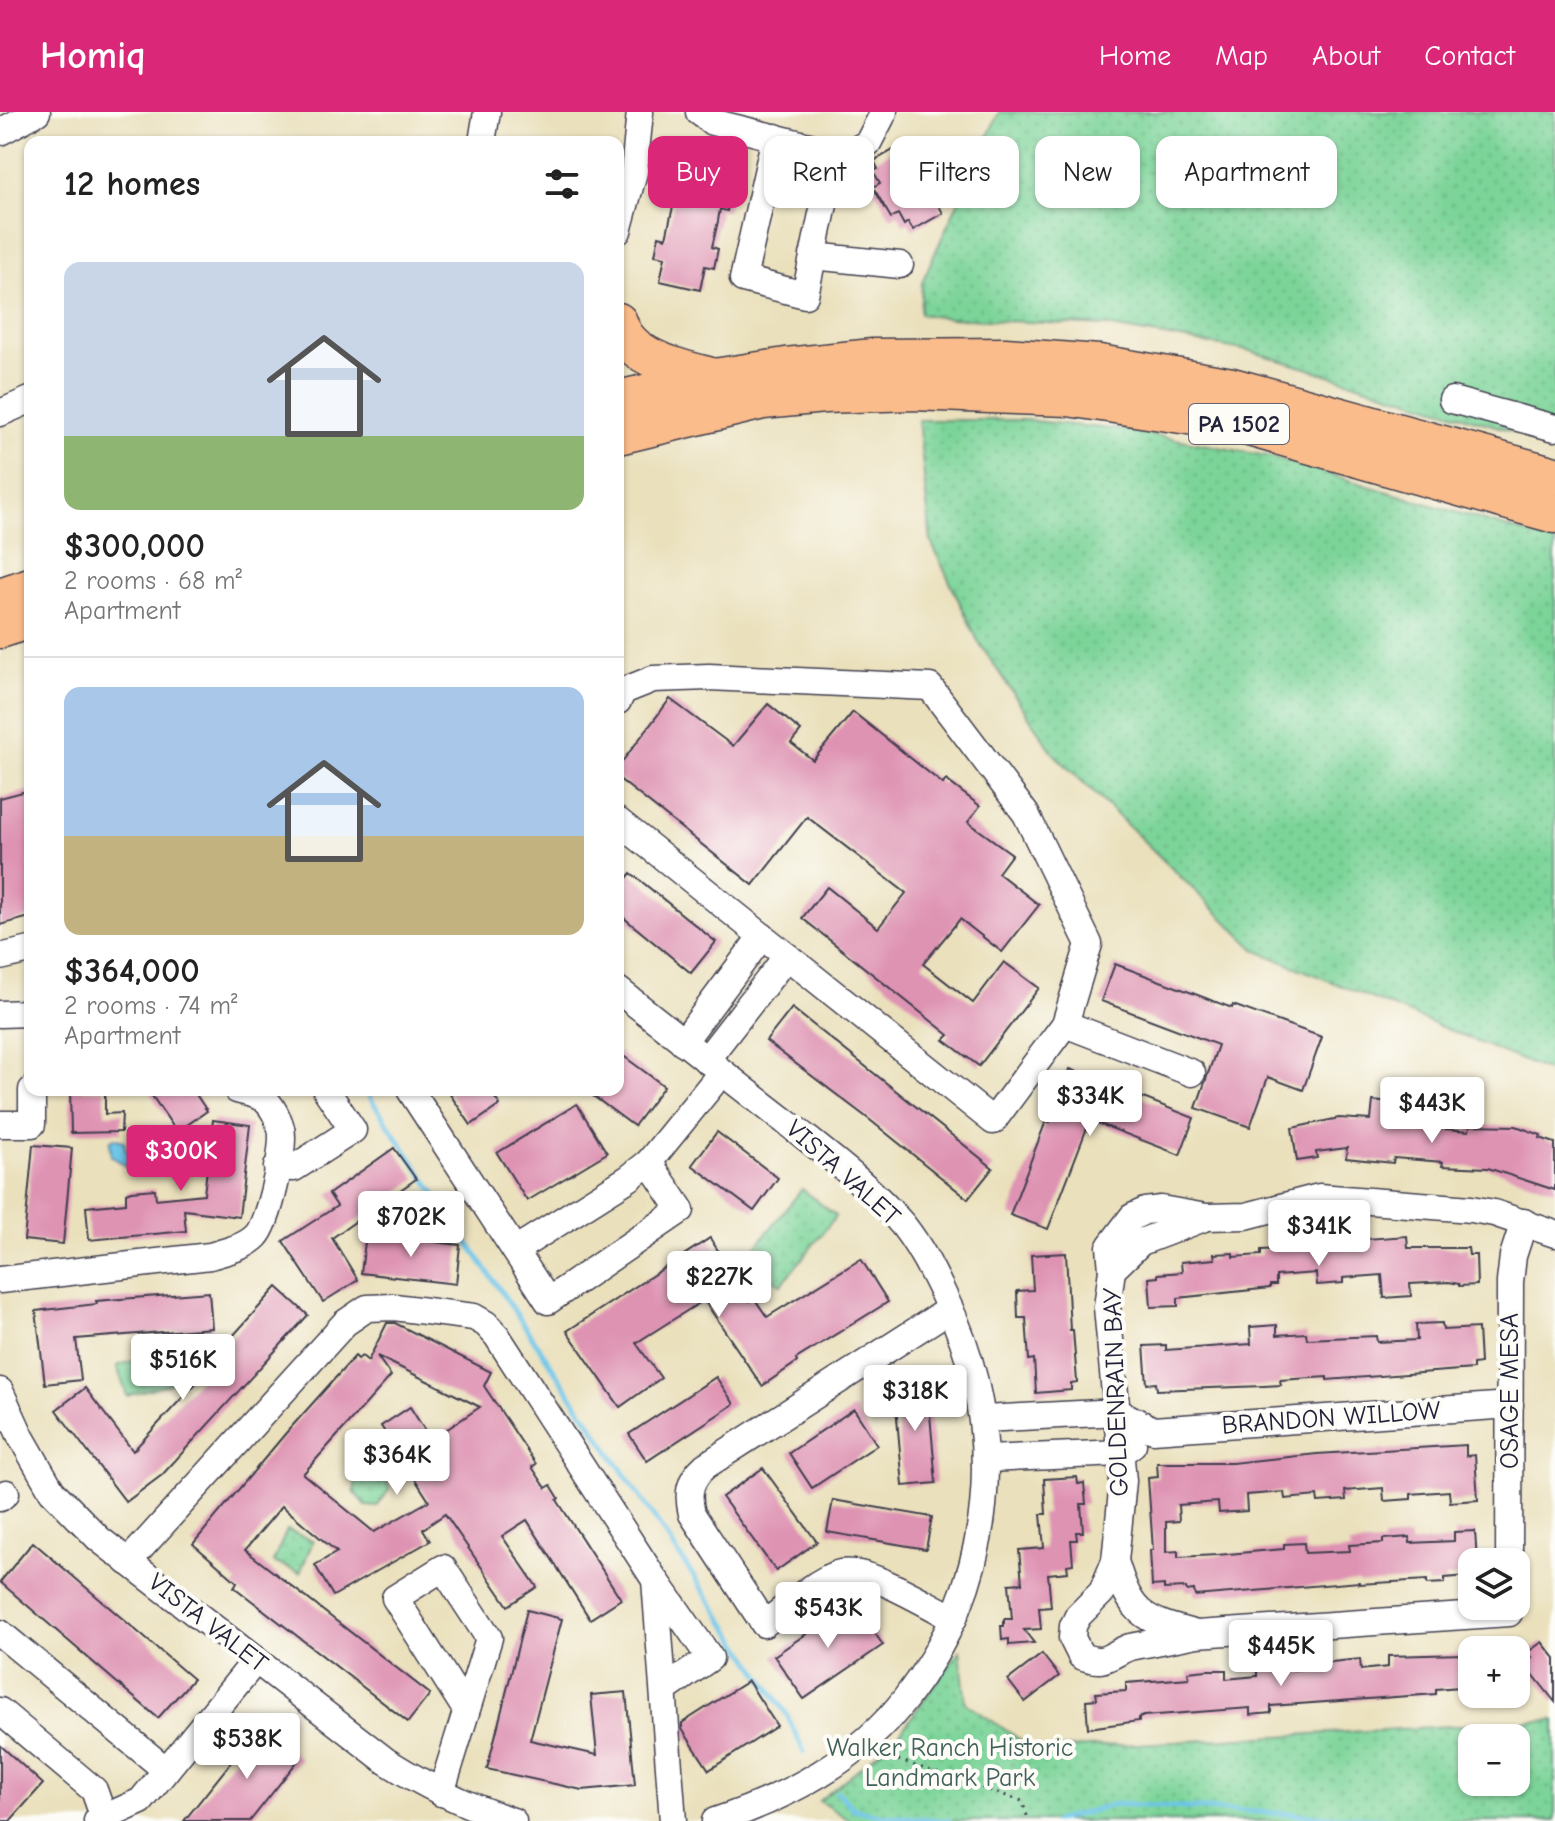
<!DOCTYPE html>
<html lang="en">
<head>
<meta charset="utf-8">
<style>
	body { margin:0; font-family:"Comic Neue",sans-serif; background:#f6f6f6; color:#222; height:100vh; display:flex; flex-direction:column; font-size:30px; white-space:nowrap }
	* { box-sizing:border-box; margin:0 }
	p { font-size:26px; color:#767676 }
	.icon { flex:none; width:44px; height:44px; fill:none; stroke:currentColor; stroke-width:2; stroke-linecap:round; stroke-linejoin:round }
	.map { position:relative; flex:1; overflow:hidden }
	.sheet { position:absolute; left:24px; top:24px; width:600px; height:960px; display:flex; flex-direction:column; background:#fff; border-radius:16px; box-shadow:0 2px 6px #0004 }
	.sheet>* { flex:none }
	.banner { position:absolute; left:648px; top:24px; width:760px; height:72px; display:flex; gap:16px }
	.controls { position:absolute; left:1458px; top:1436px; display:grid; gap:16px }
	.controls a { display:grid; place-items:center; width:72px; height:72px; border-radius:16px; background:#fff; box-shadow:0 2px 6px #0004; font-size:40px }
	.price { position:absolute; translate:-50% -68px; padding:0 18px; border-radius:8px; background:#fff; color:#222; font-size:26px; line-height:52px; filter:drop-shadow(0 2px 4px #0008) }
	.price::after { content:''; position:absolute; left:50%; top:48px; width:24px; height:18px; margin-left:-12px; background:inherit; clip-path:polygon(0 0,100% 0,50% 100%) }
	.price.selected { background:#db2777; color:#fff }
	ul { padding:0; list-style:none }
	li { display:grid; align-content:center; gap:16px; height:424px; padding:0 40px }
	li+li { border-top:2px solid #e0e0e0 }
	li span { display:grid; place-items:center; height:248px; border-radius:16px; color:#555 }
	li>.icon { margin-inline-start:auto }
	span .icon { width:144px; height:144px; fill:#fffc; stroke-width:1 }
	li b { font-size:34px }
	h2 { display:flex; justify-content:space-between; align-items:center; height:96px; padding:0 40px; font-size:34px }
	.pill { padding:0 28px; border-radius:16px; background:#fff; box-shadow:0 2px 6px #0004; font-size:28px; line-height:72px }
	.pill.selected { background:#db2777; color:#fff }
	header { display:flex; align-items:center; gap:48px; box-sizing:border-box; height:112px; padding:0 40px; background:#db2777; color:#fff }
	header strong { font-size:38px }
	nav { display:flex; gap:44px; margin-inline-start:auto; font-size:28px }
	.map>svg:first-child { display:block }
	.green { fill:url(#green-dots); stroke:#4f7b6a; stroke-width:2; fill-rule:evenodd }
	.pitch { fill:#7cd499; stroke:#4f7b6a; stroke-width:2 }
	.water { fill:#6ac4e8; stroke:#467392; stroke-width:2 }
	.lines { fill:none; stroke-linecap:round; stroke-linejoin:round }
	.stream { stroke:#6ac4e8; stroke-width:5 }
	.building { fill:#de93b2; fill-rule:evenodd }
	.minor-casing { stroke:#403e4e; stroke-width:29 }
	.highway-casing { stroke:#403e4e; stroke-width:41 }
	.path { stroke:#403e4e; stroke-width:3; stroke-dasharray:2 6; stroke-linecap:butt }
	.minor { stroke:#fff; stroke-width:26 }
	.highway { stroke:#fabc8b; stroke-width:38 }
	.labels { text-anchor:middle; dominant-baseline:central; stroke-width:8; stroke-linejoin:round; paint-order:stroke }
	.shield { fill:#fdfcf7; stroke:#646373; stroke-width:2 }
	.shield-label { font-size:24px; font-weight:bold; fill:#22223b }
	.street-label { font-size:26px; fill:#22223b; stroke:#fdfcf7 }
	.park-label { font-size:26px; fill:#42605c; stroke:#fdfcf7 }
</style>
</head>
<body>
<header>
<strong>Homiq</strong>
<nav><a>Home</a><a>Map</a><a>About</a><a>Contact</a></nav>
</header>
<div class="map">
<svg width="1555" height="1709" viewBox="0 0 1555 1709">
	<defs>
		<pattern id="green-dots" width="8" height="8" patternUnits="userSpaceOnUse" patternTransform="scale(2)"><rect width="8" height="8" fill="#7cd499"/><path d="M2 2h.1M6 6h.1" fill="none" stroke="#6bb685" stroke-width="1.8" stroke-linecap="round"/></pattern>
	</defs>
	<rect width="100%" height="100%" fill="#fdfcf7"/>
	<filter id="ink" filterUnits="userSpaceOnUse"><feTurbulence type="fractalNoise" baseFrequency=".0125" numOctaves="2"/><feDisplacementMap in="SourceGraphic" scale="16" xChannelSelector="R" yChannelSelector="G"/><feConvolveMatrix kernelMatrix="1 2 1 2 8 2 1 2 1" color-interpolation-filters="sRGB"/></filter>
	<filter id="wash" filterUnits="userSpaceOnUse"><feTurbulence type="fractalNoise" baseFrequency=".006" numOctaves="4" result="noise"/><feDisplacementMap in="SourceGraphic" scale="32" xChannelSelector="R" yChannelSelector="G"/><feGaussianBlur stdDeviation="1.8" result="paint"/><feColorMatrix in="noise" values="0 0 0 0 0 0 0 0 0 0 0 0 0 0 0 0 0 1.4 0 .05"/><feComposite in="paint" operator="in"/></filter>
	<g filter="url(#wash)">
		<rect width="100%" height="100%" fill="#eae0bc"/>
		<g class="green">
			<path d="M999 0H1555V332L1250 239 1106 214 949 206 920 202 922 170Z"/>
			<path d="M918 308H1023L1132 319 1272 345 1555 430V962L1257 839 1054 642 978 529 931 430Z"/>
			<path d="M802 1077 836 1104 781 1173 747 1146Z"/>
			<path d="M365 1364 388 1371 389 1378 377 1395 366 1394 354 1380 356 1369Z"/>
			<path d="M287 1418 313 1429 300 1461 273 1450Z"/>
			<path d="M960 1538 966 1591 1035 1638 1555 1608V1709H851L819 1689 897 1625ZM1516 1626V1670H1472V1626Z"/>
		</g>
		<path class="pitch" d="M169 1237 179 1268 127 1284 117 1254Z"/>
		<path class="water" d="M150 1025 162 1030 163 1036 153 1046 152 1055H128L111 1044 110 1029 114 1026 124 1029 126 1038 141 1042 146 1038Z"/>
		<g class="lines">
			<g class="stream">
				<path d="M365 978 786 1601 804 1640"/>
				<path d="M837 1680 854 1697 878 1703 949 1709"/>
				<path d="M1055 1709 1115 1692 1418 1709"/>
			</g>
		</g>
		<g id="blocks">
			<g class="building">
				<path d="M904 32 908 40 913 37 920 48 926 45 944 77 938 80 944 91 939 94 943 101 913 118 908 110 904 113 898 102 891 106 873 75 880 71 873 59 878 57 874 49Z"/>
				<path d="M687 43 728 52 722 76 731 78 727 99 720 97 718 109 712 135 718 137 714 156 705 154 700 178 660 169 665 145 655 143 659 124 666 126 672 99 675 87 668 86 672 65 682 68Z"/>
				<path d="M670 587 733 634 768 592 801 619 791 631 813 648 853 600 943 672 946 668 980 694 968 710 1012 742 998 761 1039 793 1002 840 960 807 923 852 973 891 1004 850 1039 876 979 954 944 928 949 923 802 806 827 775 878 816 906 781 807 705 753 773 618 666V655Z"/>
				<path d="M30 678V805L0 813V686Z"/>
				<path d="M631 761 716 830 691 861 618 801V777Z"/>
				<path d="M1115 852 1232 896 1233 893 1322 925 1303 978 1268 965 1250 1015 1196 996 1218 933 1101 889Z"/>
				<path d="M792 896 993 1056 968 1087 870 1008 766 929Z"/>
				<path d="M618 940 664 974 634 1014 585 978H618Z"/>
				<path d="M1070 957 1194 1006 1180 1043 1090 1008 1048 1117 1010 1103 1046 1009 1050 1010Z"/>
				<path d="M70 978H105V1002L122 1001 121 1020 71 1021Z"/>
				<path d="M148 978H193L207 999 177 1020Z"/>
				<path d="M447 978H489L500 993 471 1013Z"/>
				<path d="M1373 989 1399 992 1397 1013 1469 1019 1470 1013 1516 1014 1541 1023 1540 1026 1555 1031V1078L1488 1056 1442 1054 1443 1050 1394 1046 1393 1051 1346 1046 1347 1036 1316 1040 1317 1046 1297 1049 1292 1016 1339 1006 1371 1008Z"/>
				<path d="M577 992 607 1041 527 1089 497 1041Z"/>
				<path d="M213 1008 250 1013 239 1105 184 1098 186 1119 89 1128 86 1095 126 1091V1081L131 1079 155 1077 156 1087 204 1082Z"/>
				<path d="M717 1020 778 1066 754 1099 692 1053Z"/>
				<path d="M33 1033 72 1036 63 1132 24 1128Z"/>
				<path d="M394 1036 416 1067 332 1126 358 1168 323 1190 283 1129 337 1094 329 1082Z"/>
				<path d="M366 1122 460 1133 456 1172 361 1161Z"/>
				<path d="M1340 1123V1129L1407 1124 1408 1136H1468L1469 1143H1476L1477 1173 1459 1174V1172L1449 1170 1410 1172 1411 1184 1384 1186 1382 1163 1343 1166V1171L1317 1173 1316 1161 1276 1164V1173H1270V1176L1178 1186V1194L1151 1195 1149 1166 1158 1165V1162L1182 1160 1181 1150 1215 1147 1214 1142 1233 1141V1145L1261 1143V1138L1283 1137 1289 1132 1318 1130 1317 1125Z"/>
				<path d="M710 1126 750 1189 754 1186 767 1205 861 1147 888 1190 796 1247 797 1250 762 1274 704 1188 636 1231 661 1266 620 1295 567 1219Z"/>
				<path d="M1066 1141 1070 1218H1073L1077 1270 1071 1271V1278L1036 1281 1034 1247 1029 1248 1026 1206H1018L1017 1179 1033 1178 1031 1143Z"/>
				<path d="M277 1175 308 1203 162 1363 126 1390 56 1298 85 1276 133 1339 208 1258 205 1255Z"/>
				<path d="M209 1180 212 1216 76 1227 81 1268 45 1272 36 1199 97 1192 96 1189Z"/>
				<path d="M387 1211H395L491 1260 484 1274 536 1352 532 1355 546 1376 551 1373 559 1386 557 1388 621 1487 590 1507 527 1408 502 1424 537 1475 508 1494 445 1402 423 1417 430 1429 333 1484 315 1453 337 1440 282 1394 245 1438 430 1582 408 1610 234 1475 237 1470 193 1432 285 1322 355 1244 358 1247 362 1244 368 1249ZM377 1244 480 1295 431 1328 410 1295 381 1314 429 1389 374 1420 303 1362 391 1264Z"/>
				<path d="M1442 1211 1443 1218 1478 1216 1480 1251 1473 1252V1257L1327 1268V1265L1280 1268 1281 1273 1264 1274 1157 1278 1156 1271 1147 1272 1144 1234 1166 1233V1238L1251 1232 1250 1215 1277 1213V1223L1306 1221 1307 1227 1376 1224 1377 1230 1417 1228 1416 1212Z"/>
				<path d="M716 1265 734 1292 647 1349 629 1322Z"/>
				<path d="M927 1268 936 1371 903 1374 894 1272Z"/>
				<path d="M854 1297 877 1333 812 1376 789 1341Z"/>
				<path d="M1466 1333V1344L1475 1343 1478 1388 1450 1390 1449 1379 1411 1382V1387L1384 1389 1383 1376 1345 1379 1346 1388 1318 1390 1317 1384 1285 1387 1284 1380 1246 1383 1247 1399 1219 1401 1218 1390 1178 1393 1179 1409 1166 1410V1440L1178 1439V1445L1217 1443 1284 1437V1432L1304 1431 1305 1441 1350 1439 1349 1433 1383 1431V1427L1410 1425V1431L1454 1429V1420L1475 1419 1477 1450H1472L1468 1464 1445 1466V1471L1427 1472V1468L1359 1472V1470L1195 1484 1194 1478 1187 1479 1186 1476 1164 1477V1473L1152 1474 1150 1438H1153L1148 1366 1158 1365 1157 1351H1232L1317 1342Z"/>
				<path d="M763 1356 817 1430 776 1459 722 1385Z"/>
				<path d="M1077 1365 1078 1372 1084 1371 1086 1392H1081L1083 1420H1076L1077 1428H1071L1073 1452 1067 1453 1068 1460 1048 1462 1051 1495 1039 1496 1041 1517 1024 1518 1034 1531 1009 1533V1527L1002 1528 1001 1514H1004V1507H1012L1009 1472 1022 1471 1019 1438 1044 1436 1041 1402H1046L1044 1367Z"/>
				<path d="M833 1388 932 1405 926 1437 827 1420Z"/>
				<path d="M33 1430 193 1567 158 1606 0 1470Z"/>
				<path d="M853 1490 883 1533 804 1587 774 1544Z"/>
				<path d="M527 1498 562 1507 530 1628 597 1643 591 1583 626 1580 635 1673 582 1678 487 1657Z"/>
				<path d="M1542 1530 1555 1546V1590L1524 1551 1532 1545 1528 1540Z"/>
				<path d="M1042 1542 1059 1564 1025 1590 1008 1568Z"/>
				<path d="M1464 1542 1472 1543V1574L1436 1577V1582L1271 1594V1601L1250 1603V1596L1144 1604 1139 1606V1609L1088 1616 1086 1588 1097 1587 1096 1581 1126 1579V1571L1189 1566 1188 1560 1207 1558H1226V1567L1257 1564V1557L1292 1554 1293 1558 1322 1555V1551L1360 1547 1361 1558 1388 1555V1544Z"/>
				<path d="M748 1569 777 1614 709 1658 682 1617V1611Z"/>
				<path d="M260 1614 300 1646 250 1709H184Z"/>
				<path d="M0 1633 43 1672 10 1709H0Z"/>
			</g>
		</g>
	</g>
	<g filter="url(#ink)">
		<use href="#blocks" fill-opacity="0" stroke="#403e4e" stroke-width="2"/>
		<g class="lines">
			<defs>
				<g id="minor">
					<path d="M699 0 712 10 846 43 868 31 884 0"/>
					<path d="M0 20 37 0"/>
					<path d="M775 25 743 167 805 183 835 40"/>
					<path d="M482 30 487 0"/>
					<path d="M618 119 634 60 640 0"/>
					<path d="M813 144 900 153"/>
					<path d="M1452 288 1555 316"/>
					<path d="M0 301 30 288"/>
					<path d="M618 589 623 579 653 567 709 565 930 575 1026 702 1089 832 1065 912 993 1009 618 709"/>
					<path d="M0 845 30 838"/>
					<path d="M618 878C674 922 729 966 785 1009 826 1042 869 1073 903 1113 921 1136 933 1160 945 1186 1009 1319 996 1468 906 1586 860 1647 786 1686 715 1709"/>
					<path d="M0 902 30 901"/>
					<path d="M1065 912 1192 961"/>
					<path d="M683 930 762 824"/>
					<path d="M706 948 787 844"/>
					<path d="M410 978 548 1189 681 1098 649 1050"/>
					<path d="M0 1012H32V978"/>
					<path d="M277 1055 294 1056 353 1018 326 978"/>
					<path d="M515 1138 629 1066 649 1050 722 960"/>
					<path d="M1112 1158 1141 1130 1204 1106"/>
					<path d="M0 1168 210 1144C226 1139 244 1136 256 1124 269 1111 286 1033 281 1016 279 1008 272 994 266 989 259 982 247 981 237 978"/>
					<path d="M950 1197 705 1354C689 1368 687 1382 692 1402L764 1512C785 1497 813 1471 837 1462 864 1452 928 1494 954 1506"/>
					<path d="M0 1279 21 1325 52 1379 99 1427 386 1649C427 1675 467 1694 513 1709"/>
					<path d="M983 1307 1118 1300 1153 1318 1510 1293"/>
					<path d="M986 1347 1121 1341 1133 1332"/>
					<path d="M0 1386 6 1381"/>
					<path d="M1115 1449C1131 1502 1141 1507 1193 1521"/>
					<path d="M128 1450 345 1211 367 1196 394 1195 474 1205 486 1212 497 1224 655 1468 673 1709"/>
					<path d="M1509 1450 1510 1170 1513 1144 1524 1110"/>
					<path d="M657 1470 710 1546 664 1578"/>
					<path d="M1509 1494V1501L1197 1522 1130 1535C1108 1543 1107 1554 1081 1544L1072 1526 1073 1514 1078 1504 1102 1480 1115 1449 1123 1369 1107 1195 1112 1158 1110 1134 1132 1105 1145 1099 1161 1097 1206 1105 1246 1104 1319 1085 1471 1097 1494 1101 1555 1122"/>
					<path d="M0 1521 166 1658"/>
					<path d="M0 1599 94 1678 104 1706"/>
					<path d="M441 1681 489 1526 443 1456 395 1486 466 1598"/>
					<path d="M97 1709 141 1689 256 1548"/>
				</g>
				<g id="highway">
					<path d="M618 210C629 247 678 256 711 265"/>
					<path d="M618 288 714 266 786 255 873 246 1005 245 1099 252 1232 275 1555 364"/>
					<path d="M618 323 763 288 824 282 913 279 1068 285 1228 309 1555 402"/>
					<path d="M0 485 30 475"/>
					<path d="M0 517 30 507"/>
				</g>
			</defs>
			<use href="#minor" class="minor-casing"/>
			<use href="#highway" class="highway-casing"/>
			<path class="path" d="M883 1643 1022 1689 1029 1709"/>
			<use href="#minor" class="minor"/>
			<use href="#highway" class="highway"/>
		</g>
	</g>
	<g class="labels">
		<rect class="shield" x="1189" y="292" width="100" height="40" rx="6"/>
		<g class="shield-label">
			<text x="1239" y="312">PA 1502</text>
		</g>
		<g class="street-label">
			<text transform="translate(843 1061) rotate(42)">VISTA VALET</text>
			<text transform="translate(1510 1279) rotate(-90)">OSAGE MESA</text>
			<text transform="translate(1116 1280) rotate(-92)">GOLDENRAIN BAY</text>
			<text transform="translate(1331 1306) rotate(-4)">BRANDON WILLOW</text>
			<text transform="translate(208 1511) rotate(38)">VISTA VALET</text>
		</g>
		<g class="park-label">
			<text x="950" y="1636">Walker Ranch Historic<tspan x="950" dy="30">Landmark Park</tspan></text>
		</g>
	</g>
</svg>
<div class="controls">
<a><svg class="icon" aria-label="layers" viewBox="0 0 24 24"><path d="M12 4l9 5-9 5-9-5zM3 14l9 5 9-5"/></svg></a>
<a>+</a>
<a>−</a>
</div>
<b class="price" style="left:1090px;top:1026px">$334K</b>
<b class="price" style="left:1432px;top:1033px">$443K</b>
<b class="price selected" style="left:181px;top:1081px">$300K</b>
<b class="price" style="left:411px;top:1147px">$702K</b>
<b class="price" style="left:1319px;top:1156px">$341K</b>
<b class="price" style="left:719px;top:1207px">$227K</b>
<b class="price" style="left:183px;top:1290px">$516K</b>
<b class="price" style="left:915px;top:1321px">$318K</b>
<b class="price" style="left:397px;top:1385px">$364K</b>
<b class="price" style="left:828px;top:1538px">$543K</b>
<b class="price" style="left:1281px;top:1576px">$445K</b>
<b class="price" style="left:247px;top:1669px">$538K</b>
<div class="banner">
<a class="pill selected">Buy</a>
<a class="pill">Rent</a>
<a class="pill">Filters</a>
<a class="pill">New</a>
<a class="pill">Apartment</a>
</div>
<section class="sheet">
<h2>12 homes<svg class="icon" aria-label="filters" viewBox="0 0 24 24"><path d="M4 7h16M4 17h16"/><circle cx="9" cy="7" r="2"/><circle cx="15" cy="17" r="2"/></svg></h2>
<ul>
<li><span style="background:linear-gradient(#c9d6e8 70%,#8fb573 0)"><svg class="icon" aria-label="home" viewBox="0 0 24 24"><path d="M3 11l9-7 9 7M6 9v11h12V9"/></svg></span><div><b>$300,000</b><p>2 rooms · 68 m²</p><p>Apartment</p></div></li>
<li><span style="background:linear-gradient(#a9c7e8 60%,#c2b280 0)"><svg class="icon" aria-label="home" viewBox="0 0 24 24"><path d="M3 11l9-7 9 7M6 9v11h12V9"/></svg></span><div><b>$364,000</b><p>2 rooms · 74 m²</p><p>Apartment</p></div></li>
</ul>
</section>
</div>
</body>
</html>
